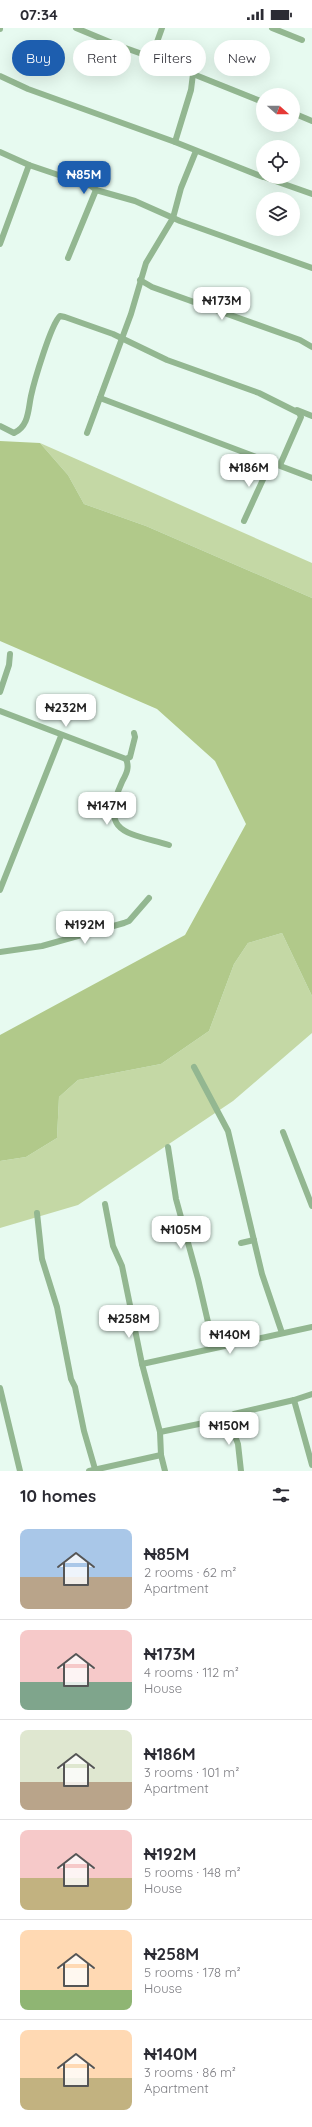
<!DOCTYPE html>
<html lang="en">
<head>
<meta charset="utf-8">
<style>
	body { margin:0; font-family:Quicksand,sans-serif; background:#f2f2f3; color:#2b2b33; height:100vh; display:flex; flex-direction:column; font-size:15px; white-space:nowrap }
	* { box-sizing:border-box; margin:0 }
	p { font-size:13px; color:#7c7c81 }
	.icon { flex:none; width:22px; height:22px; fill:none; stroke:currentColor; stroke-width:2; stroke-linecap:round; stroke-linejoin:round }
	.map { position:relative; height:1443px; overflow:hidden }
	.panel { display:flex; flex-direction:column; background:#fff; flex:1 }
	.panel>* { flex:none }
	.top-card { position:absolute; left:12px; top:12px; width:288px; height:36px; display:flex; gap:8px }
	.needle { width:26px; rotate:111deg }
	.controls { position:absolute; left:256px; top:60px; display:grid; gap:8px }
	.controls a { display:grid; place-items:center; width:44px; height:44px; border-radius:50%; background:#fff; box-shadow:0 4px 16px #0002; font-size:20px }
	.price { position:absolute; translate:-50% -34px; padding:0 9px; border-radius:8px; background:#fff; color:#222; font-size:13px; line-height:26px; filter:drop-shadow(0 1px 2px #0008) }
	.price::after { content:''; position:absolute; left:50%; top:24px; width:12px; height:9px; margin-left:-6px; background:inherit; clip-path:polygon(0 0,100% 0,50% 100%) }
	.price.on { background:#1d5eaf; color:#fff }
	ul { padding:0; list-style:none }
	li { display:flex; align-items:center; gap:12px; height:100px; padding:0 20px }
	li+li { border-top:1px solid #e1e1e2 }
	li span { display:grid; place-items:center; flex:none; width:112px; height:80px; border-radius:8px; color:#555 }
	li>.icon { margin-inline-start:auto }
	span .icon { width:48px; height:48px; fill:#fffc; stroke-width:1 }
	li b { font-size:17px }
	h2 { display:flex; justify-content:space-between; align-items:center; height:48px; padding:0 20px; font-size:17px }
	.chip { padding:0 14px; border-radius:18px; background:#fff; box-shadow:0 4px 16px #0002; font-size:14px; line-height:36px }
	.chip.on { background:#1d5eaf; color:#fff }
	.status { display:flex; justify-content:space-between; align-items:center; height:28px; padding:0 20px; background:#fff; direction:ltr }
	.status svg { height:11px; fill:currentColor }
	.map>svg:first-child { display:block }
	.green { fill:#c4d8a5 }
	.forest { fill:#b1c98a }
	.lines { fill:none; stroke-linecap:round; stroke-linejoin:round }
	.street { stroke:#93b791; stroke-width:6 }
</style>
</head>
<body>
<div class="status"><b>07:34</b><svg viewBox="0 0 49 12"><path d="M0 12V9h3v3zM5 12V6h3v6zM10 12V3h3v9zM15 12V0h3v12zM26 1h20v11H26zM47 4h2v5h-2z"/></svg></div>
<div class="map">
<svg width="312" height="1443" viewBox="0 0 312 1443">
	<rect width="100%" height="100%" fill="#e7faf0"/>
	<g class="green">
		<path d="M40 415 312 535V570L146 498 84 476 68 447Z"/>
		<path d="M282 905 312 968V1005L233 1073 78 1177 0 1200V1133L26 1129 57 1110 59 1069 78 1052 161 1036 209 1003 234 936 248 915Z"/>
	</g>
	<path class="forest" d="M0 413 40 415 68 447 84 476 146 498 312 570V968L282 905 248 915 234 936 209 1003 161 1036 78 1052 59 1069 57 1110 26 1129 0 1133V1007L185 907 246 796 215 733 157 681 0 613Z"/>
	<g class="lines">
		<g class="street">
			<path d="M76 0 117 17 190 43 193 46 191 62 175 114"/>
			<path d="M272 0 302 12"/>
			<path d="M0 1V0"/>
			<path d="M152 28 162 0"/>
			<path d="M193 46 263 74"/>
			<path d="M0 48 28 61 175 114 263 149"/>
			<path d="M293 85 312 93"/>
			<path d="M0 124 29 137 0 216"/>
			<path d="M29 137 91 158 96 162 68 230"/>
			<path d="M264 149 312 166"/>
			<path d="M96 162 135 173 180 193 312 240"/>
			<path d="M140 252 152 259 300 312 312 319"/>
			<path d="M100 370 312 450"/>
			<path d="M297 382 312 388"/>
			<path d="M0 398 14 405C29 398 28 382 31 368 34 354 51 296 60 288L65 289 113 306 167 332 259 365 299 385 301 389 280 437"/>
			<path d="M87 405 131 286 146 235 173 190 181 160 196 123"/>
			<path d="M244 493 271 434"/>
			<path d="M0 664 9 637 10 626"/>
			<path d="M0 683 126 731 130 729 135 709 134 705"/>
			<path d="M126 731C130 740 126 746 122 754 98 806 129 805 169 817"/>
			<path d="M0 862 61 708"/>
			<path d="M0 924 42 918 124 895 129 893 149 870"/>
			<path d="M194 1039 228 1103 262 1246 282 1305"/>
			<path d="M283 1104 312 1178"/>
			<path d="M168 1119 176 1171 198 1251 214 1320"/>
			<path d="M105 1176 113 1218 122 1238 142 1336 160 1404 161 1427 165 1443"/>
			<path d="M37 1185 42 1231 57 1279 71 1351 75 1359 84 1403 95 1441"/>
			<path d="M241 1215 254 1212"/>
			<path d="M142 1336 312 1299"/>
			<path d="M0 1360 20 1443"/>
			<path d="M294 1372 312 1437"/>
			<path d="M228 1390 238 1416 241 1443"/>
			<path d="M160 1404 228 1390 234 1386 294 1372 312 1366"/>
			<path d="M89 1443 161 1427"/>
		</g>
	</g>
</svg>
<div class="controls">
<a><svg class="needle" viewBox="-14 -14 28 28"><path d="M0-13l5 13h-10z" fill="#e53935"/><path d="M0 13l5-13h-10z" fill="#7c7c81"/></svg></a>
<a><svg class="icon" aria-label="locate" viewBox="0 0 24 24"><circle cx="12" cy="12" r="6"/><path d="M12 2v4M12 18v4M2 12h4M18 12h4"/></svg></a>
<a><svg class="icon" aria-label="layers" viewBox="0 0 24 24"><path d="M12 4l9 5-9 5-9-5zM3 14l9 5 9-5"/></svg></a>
</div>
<b class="price on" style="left:84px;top:167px">₦85M</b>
<b class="price" style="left:222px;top:293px">₦173M</b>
<b class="price" style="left:249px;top:460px">₦186M</b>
<b class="price" style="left:66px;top:700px">₦232M</b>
<b class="price" style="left:107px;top:798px">₦147M</b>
<b class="price" style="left:85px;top:917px">₦192M</b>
<b class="price" style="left:181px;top:1222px">₦105M</b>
<b class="price" style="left:129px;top:1311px">₦258M</b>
<b class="price" style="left:230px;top:1327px">₦140M</b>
<b class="price" style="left:229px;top:1418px">₦150M</b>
<div class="top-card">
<a class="chip on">Buy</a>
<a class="chip">Rent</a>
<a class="chip">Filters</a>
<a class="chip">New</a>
</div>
</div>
<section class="panel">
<h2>10 homes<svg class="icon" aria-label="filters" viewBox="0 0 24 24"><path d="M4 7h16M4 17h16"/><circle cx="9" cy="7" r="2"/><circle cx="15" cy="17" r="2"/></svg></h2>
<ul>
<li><span style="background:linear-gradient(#a9c7e8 60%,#b9a48a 0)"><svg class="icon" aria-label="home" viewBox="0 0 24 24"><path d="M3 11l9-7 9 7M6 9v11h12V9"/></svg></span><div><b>₦85M</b><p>2 rooms · 62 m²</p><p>Apartment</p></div></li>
<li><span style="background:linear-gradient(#f6c9c9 65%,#7fa58c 0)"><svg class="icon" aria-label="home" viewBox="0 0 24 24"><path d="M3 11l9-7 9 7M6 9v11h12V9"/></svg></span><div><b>₦173M</b><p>4 rooms · 112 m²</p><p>House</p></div></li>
<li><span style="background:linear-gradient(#dfe7d0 65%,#b9a48a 0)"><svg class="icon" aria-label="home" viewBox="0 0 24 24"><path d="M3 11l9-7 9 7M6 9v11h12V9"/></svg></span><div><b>₦186M</b><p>3 rooms · 101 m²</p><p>Apartment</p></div></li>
<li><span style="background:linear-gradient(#f6c9c9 60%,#c2b280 0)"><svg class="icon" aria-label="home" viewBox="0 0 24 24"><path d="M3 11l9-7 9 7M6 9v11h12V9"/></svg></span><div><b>₦192M</b><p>5 rooms · 148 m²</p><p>House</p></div></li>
<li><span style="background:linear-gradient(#ffd9b3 75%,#8fb573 0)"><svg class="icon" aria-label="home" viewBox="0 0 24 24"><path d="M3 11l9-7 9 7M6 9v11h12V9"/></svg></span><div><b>₦258M</b><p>5 rooms · 178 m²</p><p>House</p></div></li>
<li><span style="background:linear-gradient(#ffd9b3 60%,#c2b280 0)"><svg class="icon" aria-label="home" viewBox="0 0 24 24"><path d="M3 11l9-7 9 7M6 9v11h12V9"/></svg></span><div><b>₦140M</b><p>3 rooms · 86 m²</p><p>Apartment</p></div></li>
</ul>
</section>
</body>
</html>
